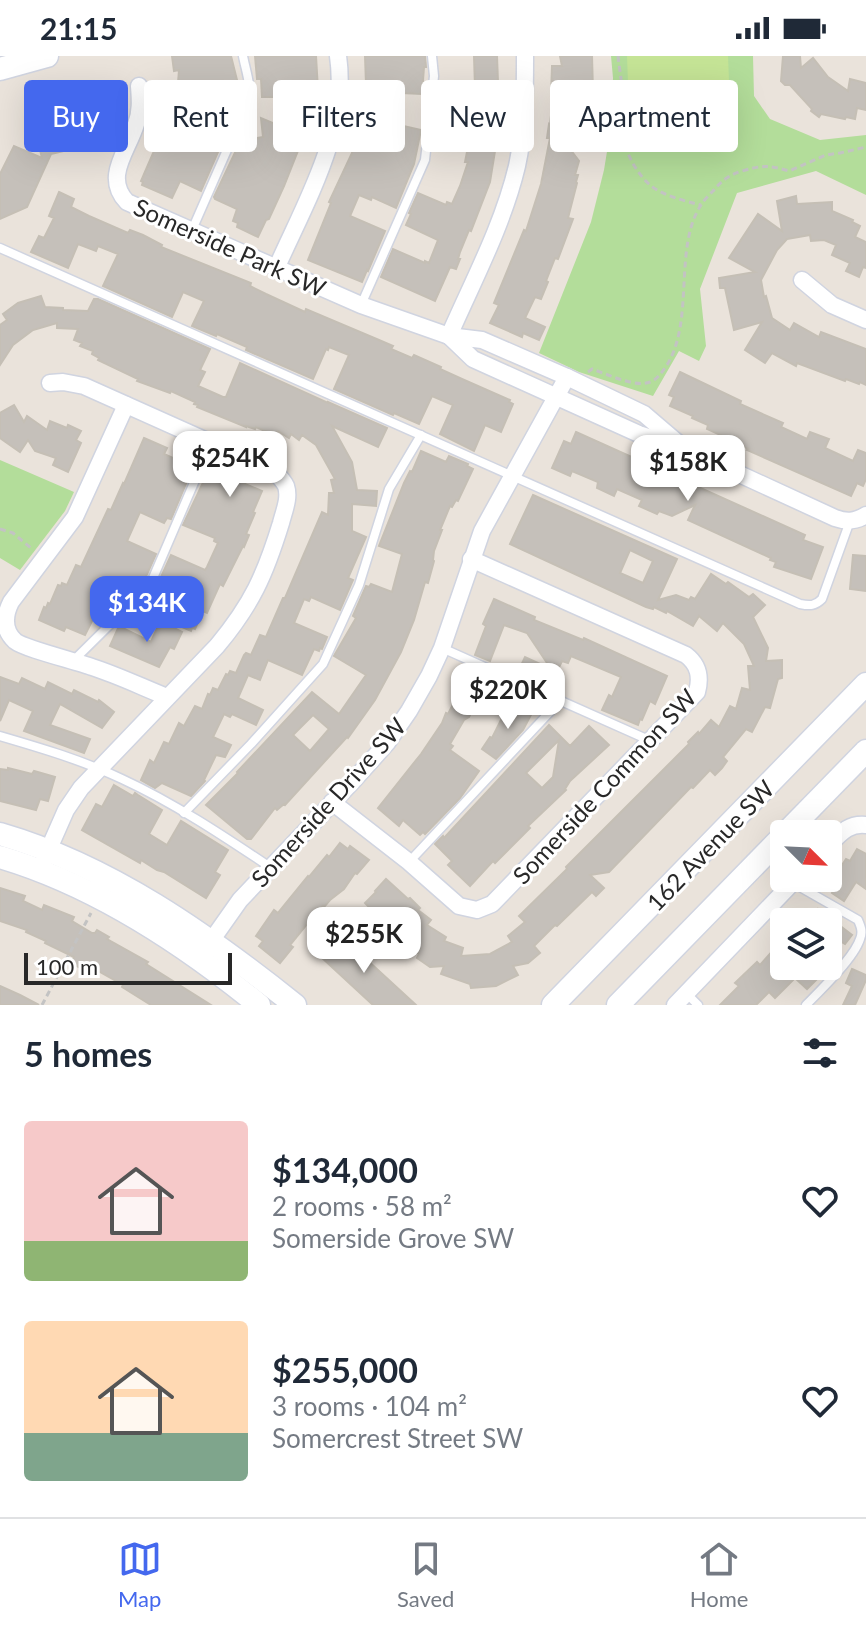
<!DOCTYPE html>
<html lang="en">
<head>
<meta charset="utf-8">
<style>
	body { margin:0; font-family:Lato,sans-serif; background:#f2f2f3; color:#1f2937; height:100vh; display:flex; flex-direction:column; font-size:30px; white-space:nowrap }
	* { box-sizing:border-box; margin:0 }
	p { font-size:26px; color:#747a83 }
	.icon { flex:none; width:44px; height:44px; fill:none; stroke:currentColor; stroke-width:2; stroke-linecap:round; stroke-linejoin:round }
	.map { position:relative; height:949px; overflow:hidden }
	.panel { display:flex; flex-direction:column; background:#fff; flex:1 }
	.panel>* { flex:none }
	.guide { position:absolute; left:24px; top:24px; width:818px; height:72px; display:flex; gap:16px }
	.needle { width:52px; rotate:114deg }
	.buttons { position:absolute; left:770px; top:764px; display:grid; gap:16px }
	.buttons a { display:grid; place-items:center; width:72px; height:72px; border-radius:8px; background:#fff; box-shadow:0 8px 32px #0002; font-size:40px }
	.scale { position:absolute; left:24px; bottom:20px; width:208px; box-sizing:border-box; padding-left:8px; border:4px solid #282828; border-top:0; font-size:22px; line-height:28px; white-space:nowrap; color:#282828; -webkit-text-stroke:6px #fff; paint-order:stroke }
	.price { position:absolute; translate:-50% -68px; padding:0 18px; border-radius:16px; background:#fff; color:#222; font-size:26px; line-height:52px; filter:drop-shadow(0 2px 4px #0008) }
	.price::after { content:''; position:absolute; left:50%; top:48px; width:24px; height:18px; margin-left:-12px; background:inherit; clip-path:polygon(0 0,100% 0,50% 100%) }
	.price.active { background:#4468ee; color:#fff }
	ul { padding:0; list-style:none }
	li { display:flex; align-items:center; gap:24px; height:200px; padding:0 24px }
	li span { display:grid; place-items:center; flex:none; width:224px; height:160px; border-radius:8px; color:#555 }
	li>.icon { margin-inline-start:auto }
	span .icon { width:96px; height:96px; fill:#fffc; stroke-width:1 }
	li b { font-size:34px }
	h2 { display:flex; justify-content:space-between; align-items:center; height:96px; padding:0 24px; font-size:34px }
	.chip { padding:0 28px; border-radius:8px; background:#fff; box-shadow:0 8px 32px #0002; font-size:28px; line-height:72px }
	.chip.active { background:#4468ee; color:#fff }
	.status { display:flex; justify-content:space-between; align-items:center; height:56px; padding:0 40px; background:#fff; direction:ltr }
	.status svg { height:22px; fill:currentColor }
	.tab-bar { display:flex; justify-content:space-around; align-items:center; height:112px; border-top:2px solid #e0e1e3; background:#fff; font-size:22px; color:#747a83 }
	.tab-bar a { display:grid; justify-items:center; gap:4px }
	.tab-bar .active { color:#4468ee }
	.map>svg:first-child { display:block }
	.green { fill:#b3dd9a }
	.pitch { fill:#c5e496 }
	.building { fill:#c5c0ba; stroke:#c5bfb5; stroke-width:2; fill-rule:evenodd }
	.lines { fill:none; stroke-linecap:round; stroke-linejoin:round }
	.lane-casing { stroke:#d0d4e0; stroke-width:11 }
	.street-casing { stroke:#d0d4e0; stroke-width:19 }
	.secondary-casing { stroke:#d0d4e0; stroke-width:25 }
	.path { stroke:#c3c3c3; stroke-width:3; stroke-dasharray:6 4; stroke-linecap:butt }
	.lane { stroke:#fff; stroke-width:8 }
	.street { stroke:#fff; stroke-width:16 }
	.secondary { stroke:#fff; stroke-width:22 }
	.labels { text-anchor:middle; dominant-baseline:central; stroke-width:6; stroke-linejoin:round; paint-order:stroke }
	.street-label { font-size:24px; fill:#282828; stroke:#fff }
</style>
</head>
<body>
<div class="status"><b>21:15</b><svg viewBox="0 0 49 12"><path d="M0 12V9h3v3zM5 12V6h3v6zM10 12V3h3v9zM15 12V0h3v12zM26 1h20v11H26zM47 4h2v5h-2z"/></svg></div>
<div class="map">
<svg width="866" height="949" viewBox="0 0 866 949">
	<rect width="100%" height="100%" fill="#eae3db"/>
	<g class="green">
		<path d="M611 0H753L754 40 770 63 820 84 866 79V139L816 115 737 137 700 233 706 290 699 305 679 295 653 340 579 316 539 297 591 166 604 114 611 71 613 22Z"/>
		<path d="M0 404 74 436 65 455 20 514 0 502Z"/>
	</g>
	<path class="pitch" d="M627 0H728L731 76 630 79Z"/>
	<g class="building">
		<path d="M172 0H231L238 28 237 39 214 37 209 60 197 57 186 82 218 96 201 135 180 125 172 142 142 129 143 126 141 125 160 81 162 82 171 57 173 58 177 40 179 14 174 15Z"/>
		<path d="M255 0H316L318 34 314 68 309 67 284 130 269 163 266 164 258 181 237 171 238 167 233 165 237 153 215 143 214 141 248 69 252 83 263 81 261 62 275 68 280 41H262L261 23H257Z"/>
		<path d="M365 0H425L426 11H424L422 38 401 37 399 69 421 74 414 108 396 152 372 141 371 144 359 139 350 160 385 175 368 215 367 214 362 226 308 204 331 147 329 146 352 97 358 79 362 80 366 56H364L366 28Z"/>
		<path d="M474 0H497L499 53 496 89 490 126 471 175 469 174 460 196 458 203H460L456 213 450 211 435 245 381 221 393 193 425 207V205L429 207 438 184 406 169 411 158 409 157 418 137 446 149 447 146 452 148 460 130 468 106H465L469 86 461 85V82L439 79 440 65 474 68 476 46H473V43L470 40 473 37 475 31Z"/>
		<path d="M560 0H592L593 36 592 44 589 45 586 72 590 73 588 91 567 89 579 105 575 119H578L576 126 577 127 568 162 573 163 558 203 555 202 546 225 548 226 541 243 535 241 525 262 545 271 539 284 523 277 522 281 490 267 499 249 494 247 524 174 526 175 541 128 550 82H547L549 68 550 69 553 40H551L552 10H562Z"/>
		<path d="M783 0H800L801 12 813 2 828 21 848 35 850 23 866 27V54L857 52 855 63 846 61 845 63 821 58 819 61 811 55 812 53 790 29H785L781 25Z"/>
		<path d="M84 63 87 76 98 74 101 86 51 98 27 151 0 163V118L14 90 42 102 35 73Z"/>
		<path d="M59 136 74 143 71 151 89 160 128 177 130 174 143 179 162 189 161 191 251 227 250 230 266 238 305 256 306 253 379 284 393 290 391 293 412 302 414 299 441 311 440 313 462 323 510 344 509 346 513 348 501 376 485 369 474 395 440 378 453 349 432 340 419 368 394 357 393 359 334 333 349 299 329 291 328 294 326 293 313 323 246 294 247 291 217 278 216 280 192 270 204 245 183 236 172 261 103 230 118 198 98 190 96 195 78 188 68 212 31 196 39 180 44 182 54 162 49 160Z"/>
		<path d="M796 140 797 148 832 146V155L853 164 852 166 860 170 855 181 866 186V212L863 211 859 221 846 215 850 207 832 199 836 189 824 184 811 185 810 179 787 183 777 194 761 224 764 241 766 240 772 262 790 274 794 267 819 281 821 276 866 293V329L860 326 859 328 846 323 845 325 797 307 796 310 772 297 765 307 745 294 762 266 734 274 725 232H720L719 222 755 216 729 202 758 158 782 175 777 145Z"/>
		<path d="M41 240 45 251 63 252V254L88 255 94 243H98L210 293 200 314 205 316 198 330 223 341H226L240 307 328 347V346L387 372 378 391 332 370 352 406 357 434 377 435 376 450 352 448V475L366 481 348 522 353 524 352 526 340 554 311 541 309 545 304 543 294 567 327 581 322 593 320 592 319 595 314 593 302 619 268 604 260 624 248 619 238 642 263 654 256 669 232 658 230 661 224 658 213 681 231 689 225 701 216 699 204 724 205 725 191 740 162 727 155 732 141 724 150 704 154 707 164 686 169 688 179 667 184 670 195 650 202 653 208 638 210 639 213 632 218 634 226 618 228 619 230 615 236 617 244 599 246 597 251 599 260 579 266 581 283 542H285L322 456 328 459 329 437H334L331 424 335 423 316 389 302 379 299 384 291 378 289 382 278 375 276 380 256 371 255 373 246 370V371L197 351 198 349 194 348 195 346 171 335 170 337 137 325 138 323 98 304 99 302 92 298 93 295 80 290 82 287 74 284 78 273 57 272V267L33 274 13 289 0 309V269L7 264 3 258 18 247Z"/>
		<path d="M680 316 741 345 740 348 783 367 781 371 807 383 810 376 829 383 825 392 853 405 858 394 866 397V423L863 430 857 427 851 440 747 394 748 393 734 385 707 373 708 369 692 362 693 360 670 350 674 341 669 339Z"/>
		<path d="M14 349 24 366 27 360 47 374 50 365 67 372 68 369 81 375 76 384 81 387 68 416 53 409 56 402 35 395 28 384 20 396 0 382V357Z"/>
		<path d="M576 376 805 479 803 484 823 491 811 523 774 511 776 506 770 504 771 502 688 464 695 449 672 460 659 455 657 458 639 450 642 444 617 433 614 440 597 432 598 426 572 415 570 420 552 412 564 385 571 388Z"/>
		<path d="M144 382 167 392 164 398 193 411 171 463 167 462 164 467 140 456 127 485 156 498 144 525 141 528 127 522 112 557 105 563 95 559 85 579 66 571 64 575 39 564 44 551 46 552 48 547 50 548 58 529 61 530 62 527 67 529 76 509 81 511 108 453 111 454 123 427 124 428Z"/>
		<path d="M421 395 446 406 449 400 468 408 467 410 473 413 458 445 456 444 452 451 450 450 440 474H442L434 495 433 504 434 505 428 527 425 526 414 564 401 596 375 644 348 682 347 681 285 749 284 748 277 754 275 752 251 783H247L206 749 238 717 237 716 312 636 339 658 366 619 334 600 356 562 353 560 366 530 369 531 371 528 392 536 402 498 379 490 404 427 410 415 412 416ZM313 659 329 673 310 695 293 679Z"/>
		<path d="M208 416 234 428 236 424 262 435 253 456 255 457 246 478 249 479 244 491 243 490 223 530 220 528 207 557 203 555 195 573 192 572 191 575 175 568 183 550 190 553 201 529 181 520 171 542 165 539 155 560 141 554 145 543 156 532 171 499 205 514 207 511 218 487 214 485 215 482 183 469Z"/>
		<path d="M533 439 677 503 658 544 676 539 689 544 691 541 695 543 711 518 726 528 728 526 749 541 753 538 765 549 753 561 768 592 766 605 782 604V622L778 623 770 652 765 651 752 676 746 673 723 701 727 705 722 712 715 719 710 714 693 732 691 731 609 816 590 819 604 832 596 840 592 836 557 870 555 869 534 890 540 897 528 907 513 910 518 919 496 930 471 932 470 928 441 918 444 910 430 911 417 902 419 898 395 878 365 847 376 836 375 835 386 823 408 843 410 842 420 852 418 854 431 864 427 869 446 881 444 885 463 892 461 900 490 898 512 886 508 880 525 866 519 860 567 813 566 811 689 688 688 686 698 676 699 678 711 664 719 671 730 650 736 653 742 632 750 634 748 610H754L744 588 723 567 717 575 699 560 693 570 667 555 666 557 654 551 653 553 646 551 510 488ZM630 494 653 505 643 527 620 517Z"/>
		<path d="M853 499 866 500V535L850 533Z"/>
		<path d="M494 543 535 561 534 564 583 584 584 582 667 620 655 648 650 645 642 664 640 663 638 669 602 654 609 639 612 641 621 621 571 600 568 607 562 605 550 630 518 616 525 601 551 613 527 577 504 569 490 605 475 599 486 570 483 568Z"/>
		<path d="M160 565 182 576 174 593 170 591 159 611 110 590 119 570 151 586Z"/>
		<path d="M469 612 484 618 483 621 487 624 469 661 464 664 450 688 453 690 450 694 479 715 460 742 425 778 423 776 420 779 403 764 399 770 378 752 421 698 442 667 446 657 448 658 461 633 459 632Z"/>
		<path d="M0 621 19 628 22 622 45 633 48 626 72 638 74 634 98 646 99 644 114 656 102 672 60 648 50 669 90 683 84 697 24 675 33 655 9 644 0 665Z"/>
		<path d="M518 648 533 655 523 674 496 703 482 693 490 681 492 682 504 658 511 662Z"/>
		<path d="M549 669 570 690 589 670 609 689 570 725 565 733 566 734 528 770 530 772 495 807 493 805 470 830 448 809 452 805 435 788 443 780 444 782ZM559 684 553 721 542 732 526 717Z"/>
		<path d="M8 712 32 718 34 715 55 721 48 745 40 743 36 754 0 745V713L8 714Z"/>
		<path d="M114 729 133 740 135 737 138 739 162 754 149 778 167 789 181 765 228 794 215 816 220 819 206 842 164 816 157 814 141 804 140 807 82 774 96 748 102 751Z"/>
		<path d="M340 787 348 793 350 790 369 804 357 818 355 817 344 833 330 844 324 851 323 850 307 868 290 889 293 891 280 907 259 890 263 885 256 880 274 854 278 857 308 820 309 821 327 799 329 801Z"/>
		<path d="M857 793 866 798V833L856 826 844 845 832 837 840 825 834 821 846 803 850 805Z"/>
		<path d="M0 832 25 840 23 845 42 854 44 849 74 861 72 865 92 877H95L97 874 109 881 107 883 148 906 146 908 211 949H151L122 931 123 929 91 911 88 916 71 907 74 901 45 887 46 885 26 876 27 874 0 865Z"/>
		<path d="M818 853 852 879 845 888 828 878V866H809Z"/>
		<path d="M341 880 416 949H373L321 901Z"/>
		<path d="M784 882V910H808L817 919V923L807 933 795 922 775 942 769 936 756 949H720L739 930 735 927 757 906 760 909Z"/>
		<path d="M852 913 866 919V924L855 949H843L852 930 846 927Z"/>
		<path d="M0 930 20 939 39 949H0Z"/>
	</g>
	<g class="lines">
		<defs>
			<g id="lane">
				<path d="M192 174 248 46C252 30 246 16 243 0"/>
				<path d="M0 192 800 548C810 550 815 550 822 543L850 465"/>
				<path d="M361 249 425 104 434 20 432 0"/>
				<path d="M442 592 651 685"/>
				<path d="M73 605 150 529 211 387"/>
				<path d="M0 680C41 692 82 704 122 723 174 747 222 779 270 811"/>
				<path d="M184 757 251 688 323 608 359 529 389 433 421 379"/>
				<path d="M409 806 561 644"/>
				<path d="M793 827 858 864C861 871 863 876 860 883 854 902 821 934 806 949"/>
				<path d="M687 938 698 949"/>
			</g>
			<g id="street">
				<path d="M139 30C140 43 141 56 136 68 128 95 103 121 127 146L361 249 449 280 482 284 567 321 644 358 685 393"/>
				<path d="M276 213C305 147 349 74 338 0"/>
				<path d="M802 224 832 249 866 264"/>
				<path d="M449 280 473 303 639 378 685 393 835 462C846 466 855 466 866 459"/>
				<path d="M449 280C473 225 503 169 517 110 525 73 525 37 525 0"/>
				<path d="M126 349 75 461 11 546C4 560 3 574 15 585 25 593 76 605 92 611 117 619 142 631 167 641"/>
				<path d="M332 746 409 806 459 850 477 854 492 848 697 636C701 621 699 609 686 599L471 503"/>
				<path d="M828 790C840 778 848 767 866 769"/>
				<path d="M44 804 66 754 81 732 217 590C252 548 265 519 281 467 284 455 290 442 286 430 283 424 279 420 274 415L84 330 63 326 50 327"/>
				<path d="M204 895 240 844 353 725 387 687 409 655 429 620 442 592 482 475 567 321"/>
				<path d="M675 949 797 822"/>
			</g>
			<g id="secondary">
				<path d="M0 13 47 0"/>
				<path d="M0 778C110 810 206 878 295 949"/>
				<path d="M785 778 866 695"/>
				<path d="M0 801C95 829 183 887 259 949"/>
				<path d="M553 949 866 628"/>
				<path d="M618 949 784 779"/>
			</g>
		</defs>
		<use href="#lane" class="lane-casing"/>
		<use href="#street" class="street-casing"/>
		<use href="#secondary" class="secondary-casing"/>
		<g class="path">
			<path d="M618 0C619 10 621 21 622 31 622 45 620 60 622 74 624 95 637 120 654 132 668 141 685 145 701 149"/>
			<path d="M588 316 592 313C607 318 635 332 650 326 658 323 662 316 667 309 695 263 673 192 701 149 704 144 709 139 713 135 721 125 729 119 742 115 763 109 769 109 789 115L826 99 840 97 866 91"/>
			<path d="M0 473 13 477 32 493"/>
			<path d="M42 949 91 857"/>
		</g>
		<use href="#lane" class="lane"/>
		<use href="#street" class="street"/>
		<use href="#secondary" class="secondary"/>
	</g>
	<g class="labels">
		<g class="street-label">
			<text transform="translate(230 191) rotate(24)">Somerside Park SW</text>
			<text transform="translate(604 730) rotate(-47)">Somerside Common SW</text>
			<text transform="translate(328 746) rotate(-48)">Somerside Drive SW</text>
			<text transform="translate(710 789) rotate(-46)">162 Avenue SW</text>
		</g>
	</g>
</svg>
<div class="buttons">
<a><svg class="needle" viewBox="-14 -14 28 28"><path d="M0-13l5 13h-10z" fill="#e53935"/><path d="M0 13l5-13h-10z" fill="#747a83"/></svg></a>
<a><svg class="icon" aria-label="layers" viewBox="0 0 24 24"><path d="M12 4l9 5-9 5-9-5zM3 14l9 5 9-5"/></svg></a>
</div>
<div class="scale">100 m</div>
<b class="price" style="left:230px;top:443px">$254K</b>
<b class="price" style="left:688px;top:447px">$158K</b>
<b class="price active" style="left:147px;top:588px">$134K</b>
<b class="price" style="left:508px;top:675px">$220K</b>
<b class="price" style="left:364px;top:919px">$255K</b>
<div class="guide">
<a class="chip active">Buy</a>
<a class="chip">Rent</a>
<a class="chip">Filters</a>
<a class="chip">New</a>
<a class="chip">Apartment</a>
</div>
</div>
<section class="panel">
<h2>5 homes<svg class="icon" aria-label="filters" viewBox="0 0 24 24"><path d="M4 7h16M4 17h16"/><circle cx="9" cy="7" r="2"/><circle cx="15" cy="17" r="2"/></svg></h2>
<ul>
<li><span style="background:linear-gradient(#f6c9c9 75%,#8fb573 0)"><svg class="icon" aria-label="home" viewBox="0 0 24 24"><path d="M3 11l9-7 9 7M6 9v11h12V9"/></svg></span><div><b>$134,000</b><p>2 rooms · 58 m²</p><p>Somerside Grove SW</p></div><svg class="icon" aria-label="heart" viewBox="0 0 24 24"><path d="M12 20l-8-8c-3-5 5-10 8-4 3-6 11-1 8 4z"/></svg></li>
<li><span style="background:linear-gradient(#ffd9b3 70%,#7fa58c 0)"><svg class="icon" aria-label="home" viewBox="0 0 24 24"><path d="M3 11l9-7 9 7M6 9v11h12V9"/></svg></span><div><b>$255,000</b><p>3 rooms · 104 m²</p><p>Somercrest Street SW</p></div><svg class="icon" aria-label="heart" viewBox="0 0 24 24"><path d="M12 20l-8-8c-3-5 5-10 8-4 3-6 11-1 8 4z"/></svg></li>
</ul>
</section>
<nav class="tab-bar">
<a class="active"><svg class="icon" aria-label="map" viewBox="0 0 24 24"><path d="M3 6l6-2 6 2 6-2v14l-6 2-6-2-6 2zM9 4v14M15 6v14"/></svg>Map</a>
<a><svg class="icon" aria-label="saved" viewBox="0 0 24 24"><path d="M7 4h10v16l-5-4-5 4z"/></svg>Saved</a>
<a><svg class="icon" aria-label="home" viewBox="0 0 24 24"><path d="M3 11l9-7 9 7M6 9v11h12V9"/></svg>Home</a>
</nav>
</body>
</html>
